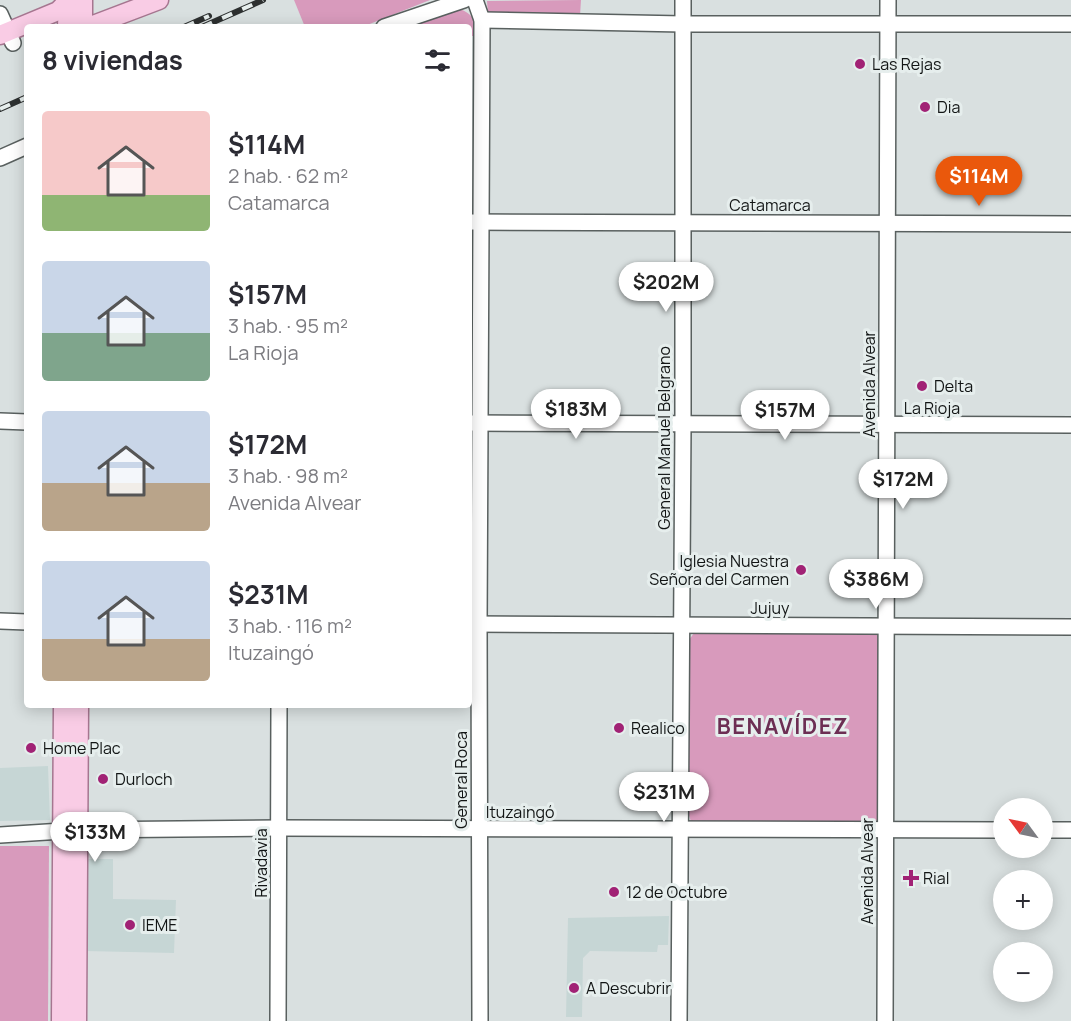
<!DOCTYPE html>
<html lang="es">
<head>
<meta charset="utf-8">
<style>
	body { margin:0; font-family:Manrope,sans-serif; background:#f7f7f7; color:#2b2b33; height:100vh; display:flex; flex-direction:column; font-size:22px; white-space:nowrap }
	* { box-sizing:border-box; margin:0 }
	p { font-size:20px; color:#7c7c81 }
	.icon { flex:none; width:33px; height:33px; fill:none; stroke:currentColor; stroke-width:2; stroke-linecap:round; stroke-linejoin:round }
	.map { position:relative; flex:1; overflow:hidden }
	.panel { position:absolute; left:24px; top:24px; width:448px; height:684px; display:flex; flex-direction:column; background:#fff; border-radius:6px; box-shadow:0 3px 15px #0003 }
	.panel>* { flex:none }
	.needle { width:39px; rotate:303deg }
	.fabs { position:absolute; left:993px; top:798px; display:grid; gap:12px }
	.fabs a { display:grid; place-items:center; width:60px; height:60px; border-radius:50%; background:#fff; box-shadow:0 3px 15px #0003; font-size:30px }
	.price { position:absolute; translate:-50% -51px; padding:0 14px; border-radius:21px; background:#fff; color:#222; font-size:20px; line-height:39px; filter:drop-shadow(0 2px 3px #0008) }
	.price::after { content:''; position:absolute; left:50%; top:36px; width:18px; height:14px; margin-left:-9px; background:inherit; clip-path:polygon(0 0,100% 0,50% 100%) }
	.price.current { background:#ea580c; color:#fff }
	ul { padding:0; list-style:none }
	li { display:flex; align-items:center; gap:18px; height:150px; padding:0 18px }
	li span { display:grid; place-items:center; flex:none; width:168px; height:120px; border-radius:6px; color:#555 }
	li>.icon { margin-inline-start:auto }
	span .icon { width:72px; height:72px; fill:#fffc; stroke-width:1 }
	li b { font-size:26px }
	h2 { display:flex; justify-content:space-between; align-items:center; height:72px; padding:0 18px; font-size:26px }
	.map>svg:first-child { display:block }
	.built { fill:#c6d6d5 }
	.green { fill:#d89abc }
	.water { fill:#48c0bb }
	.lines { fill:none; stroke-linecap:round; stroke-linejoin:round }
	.minor-casing { stroke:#59605f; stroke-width:18 }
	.major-casing { stroke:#a67690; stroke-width:21 }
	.minor { stroke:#fff; stroke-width:15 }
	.major { stroke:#f9cce5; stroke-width:18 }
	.rail-casing { stroke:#2d3030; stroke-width:6 }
	.rail { stroke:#e6eeed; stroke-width:4; stroke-dasharray:11; stroke-linecap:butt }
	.poi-dot { fill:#a12275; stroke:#e6eeed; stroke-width:2 }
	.labels { text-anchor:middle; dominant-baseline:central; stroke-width:6; stroke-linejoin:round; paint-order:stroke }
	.poi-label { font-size:16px; fill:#121515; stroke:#e6eeed; text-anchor:start }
	.street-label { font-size:16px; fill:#121515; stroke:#e6eeed }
	.district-label { font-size:22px; font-weight:bold; letter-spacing:1.5px; fill:#6c2e53; stroke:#e6eeed }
</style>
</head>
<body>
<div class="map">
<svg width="1071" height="1021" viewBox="0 0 1071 1021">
	<rect width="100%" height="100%" fill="#d9e0e0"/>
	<g class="built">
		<path d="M48 766 50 820 0 821V768Z"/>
		<path d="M88 859H113V899L176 900 174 953 85 951Z"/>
		<path d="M669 916 668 945H658L657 952 590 951 583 958 582 1017H566L568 918Z"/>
	</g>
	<g class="green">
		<path d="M294 0H430L362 27H305Z"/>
		<path d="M581 0 580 16 488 15 487 1Z"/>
		<path d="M460 9C476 16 474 20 473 36H470V27H407Z"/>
		<path d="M699 631 875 632 880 640 879 818 875 822H691L688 812 689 640 694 633Z"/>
		<path d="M0 846H49L48 1021H0Z"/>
	</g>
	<circle class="water" cx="784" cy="726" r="9"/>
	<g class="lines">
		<defs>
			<g id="minor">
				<path d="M475 0 482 20 479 624 480 1021"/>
				<path d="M0 14 13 43"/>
				<path d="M482 20 683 24H1071"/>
				<path d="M384 27 464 0"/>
				<path d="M0 158 27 146"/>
				<path d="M470 222 1071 224"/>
				<path d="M0 421 27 422"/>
				<path d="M470 423 1071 425"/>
				<path d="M0 621 27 622"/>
				<path d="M471 624 1071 627"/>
				<path d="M1042 830H1071"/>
				<path d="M0 835 78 830 279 828 1004 830"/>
				<path d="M278 1021 279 705"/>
				<path d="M679 1021 683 424V0"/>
				<path d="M885 1021 888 0"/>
			</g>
			<g id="major">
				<path d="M67 27 68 0"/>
				<path d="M83 27V0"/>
				<path d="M88 27 159 0"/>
				<path d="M0 35 58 11 68 1"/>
				<path d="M61 1021 63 705"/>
				<path d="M77 1021 79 705"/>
			</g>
		</defs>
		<use href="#minor" class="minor-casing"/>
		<use href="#major" class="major-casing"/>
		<use href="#minor" class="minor"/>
		<use href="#major" class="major"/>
		<defs>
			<g id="rail">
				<path d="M184 27 209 16"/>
				<path d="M202 27 263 0"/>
				<path d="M0 109 27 97"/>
			</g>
		</defs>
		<use href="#rail" class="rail-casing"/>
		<use href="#rail" class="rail"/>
	</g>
	<g class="poi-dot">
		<circle cx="860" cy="64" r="6"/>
		<circle cx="925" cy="107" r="6"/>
		<circle cx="922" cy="386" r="6"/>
		<circle cx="801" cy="570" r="6"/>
		<circle cx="619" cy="728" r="6"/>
		<circle cx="31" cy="748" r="6"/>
		<circle cx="103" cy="779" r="6"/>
		<path d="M908 869h6v6h6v6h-6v6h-6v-6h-6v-6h6z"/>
		<circle cx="614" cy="892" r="6"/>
		<circle cx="130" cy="925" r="6"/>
		<circle cx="574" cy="988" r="6"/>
	</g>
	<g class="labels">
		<g class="poi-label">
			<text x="872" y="64">Las Rejas</text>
			<text x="937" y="107">Dia</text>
			<text x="934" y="386">Delta</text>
			<text x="789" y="561" text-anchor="end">Iglesia Nuestra<tspan x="789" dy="18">Señora del Carmen</tspan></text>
			<text x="631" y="728">Realico</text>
			<text x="43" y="748">Home Plac</text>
			<text x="115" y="779">Durloch</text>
			<text x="923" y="878">Rial</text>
			<text x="626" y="892">12 de Octubre</text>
			<text x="142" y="925">IEME</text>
			<text x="586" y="988">A Descubrir</text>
		</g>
		<g class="street-label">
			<text x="770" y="205">Catamarca</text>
			<text transform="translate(869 384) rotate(-90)">Avenida Alvear</text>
			<text x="932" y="408">La Rioja</text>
			<text transform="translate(664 438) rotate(-90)">General Manuel Belgrano</text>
			<text x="770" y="608">Jujuy</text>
			<text transform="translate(461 780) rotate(-90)">General Roca</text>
			<text x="520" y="812">Ituzaingó</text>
			<text transform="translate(261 863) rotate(-90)">Rivadavia</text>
			<text transform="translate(867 871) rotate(-90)">Avenida Alvear</text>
		</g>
		<g class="district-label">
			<text x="783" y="726">BENAVÍDEZ</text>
		</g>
	</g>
</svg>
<div class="fabs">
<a><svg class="needle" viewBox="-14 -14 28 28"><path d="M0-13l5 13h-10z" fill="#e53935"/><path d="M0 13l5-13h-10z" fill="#7c7c81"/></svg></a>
<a>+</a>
<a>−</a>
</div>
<b class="price current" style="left:979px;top:207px">$114M</b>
<b class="price" style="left:666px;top:313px">$202M</b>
<b class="price" style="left:576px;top:440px">$183M</b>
<b class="price" style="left:785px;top:441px">$157M</b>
<b class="price" style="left:903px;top:510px">$172M</b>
<b class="price" style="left:876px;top:610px">$386M</b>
<b class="price" style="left:664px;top:823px">$231M</b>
<b class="price" style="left:95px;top:863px">$133M</b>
<section class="panel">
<h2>8 viviendas<svg class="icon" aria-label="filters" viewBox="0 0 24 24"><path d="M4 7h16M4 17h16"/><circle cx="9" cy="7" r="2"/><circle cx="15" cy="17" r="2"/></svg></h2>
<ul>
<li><span style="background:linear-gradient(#f6c9c9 70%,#8fb573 0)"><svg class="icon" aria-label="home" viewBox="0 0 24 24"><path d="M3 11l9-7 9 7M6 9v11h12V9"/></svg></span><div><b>$114M</b><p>2 hab. · 62 m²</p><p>Catamarca</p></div></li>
<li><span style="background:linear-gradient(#c9d6e8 60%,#7fa58c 0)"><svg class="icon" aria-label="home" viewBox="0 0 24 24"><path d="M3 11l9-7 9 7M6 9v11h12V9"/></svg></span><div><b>$157M</b><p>3 hab. · 95 m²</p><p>La Rioja</p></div></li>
<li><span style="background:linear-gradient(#c9d6e8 60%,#b9a48a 0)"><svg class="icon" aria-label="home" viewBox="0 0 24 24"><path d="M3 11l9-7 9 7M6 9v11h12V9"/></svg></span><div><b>$172M</b><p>3 hab. · 98 m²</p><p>Avenida Alvear</p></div></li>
<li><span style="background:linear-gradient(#c9d6e8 65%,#b9a48a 0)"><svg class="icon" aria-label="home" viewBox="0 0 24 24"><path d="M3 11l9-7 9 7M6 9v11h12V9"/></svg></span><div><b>$231M</b><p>3 hab. · 116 m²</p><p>Ituzaingó</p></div></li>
</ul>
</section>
</div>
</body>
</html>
